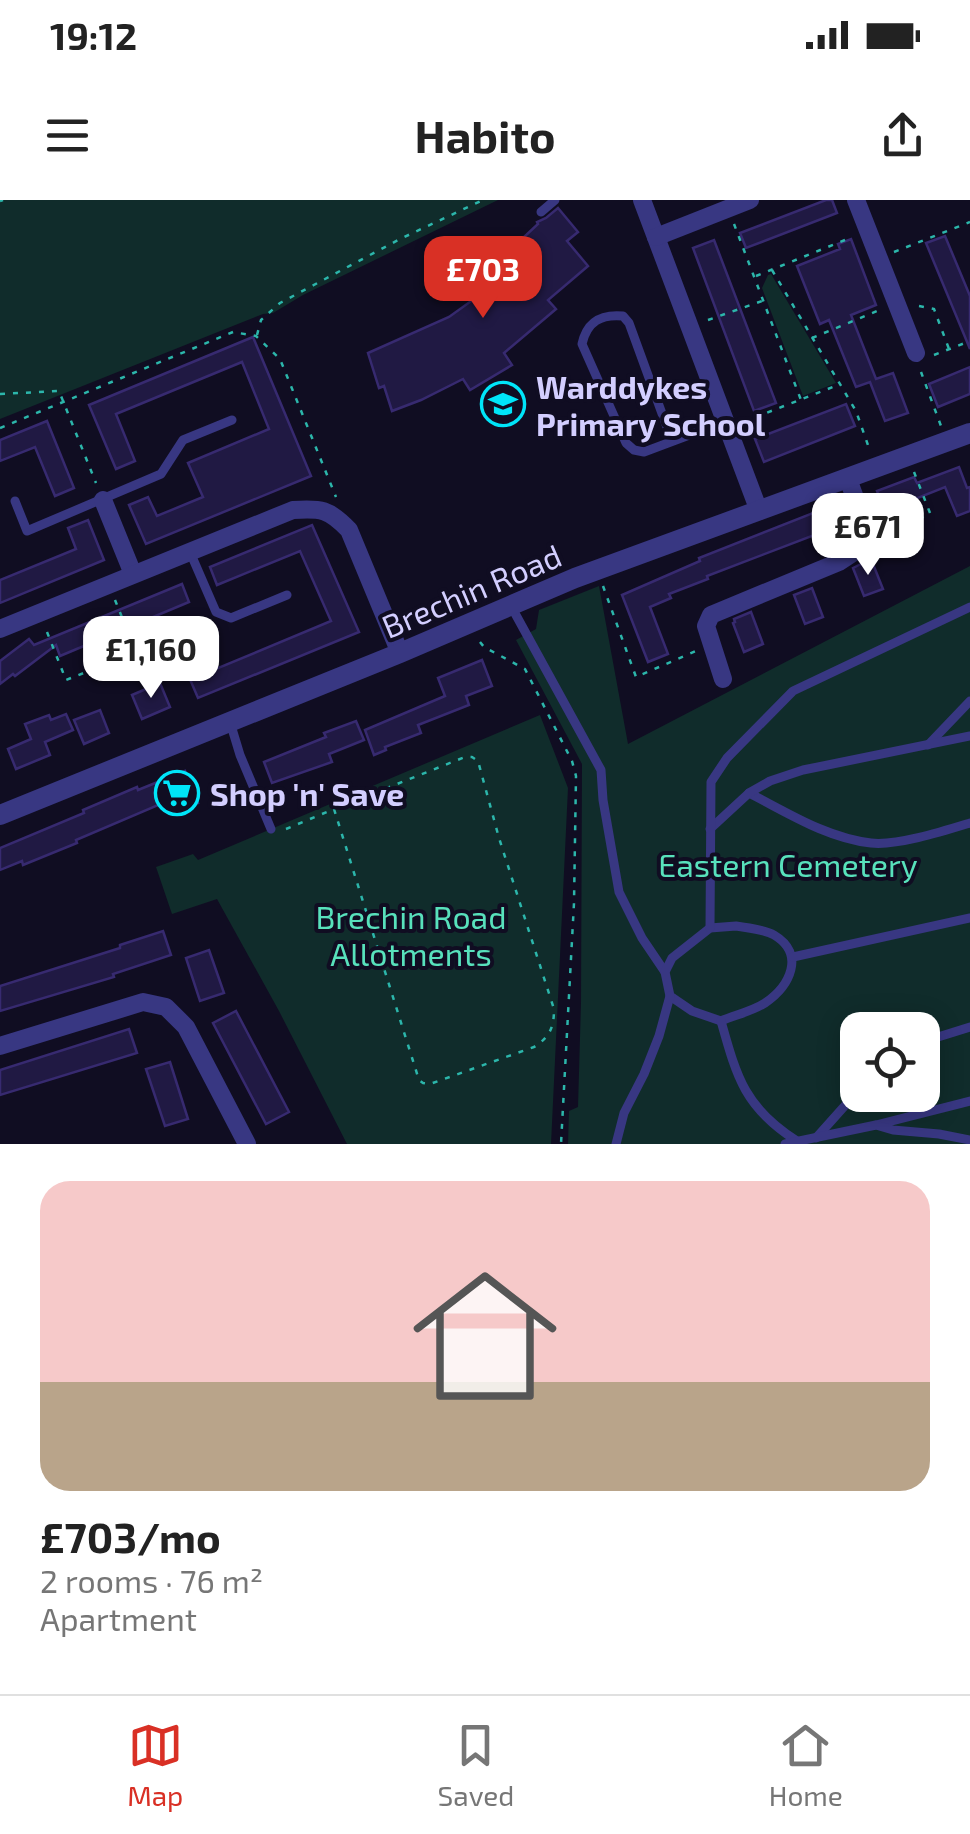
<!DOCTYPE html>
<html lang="en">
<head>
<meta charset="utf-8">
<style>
	body { margin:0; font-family:"Exo 2",sans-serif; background:#f6f6f6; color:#222; height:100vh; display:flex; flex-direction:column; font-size:38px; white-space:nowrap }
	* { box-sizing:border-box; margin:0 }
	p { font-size:32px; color:#767676 }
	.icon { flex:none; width:55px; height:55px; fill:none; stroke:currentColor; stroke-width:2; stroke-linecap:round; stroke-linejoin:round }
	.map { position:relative; height:944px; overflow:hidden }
	.panel { display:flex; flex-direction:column; background:#fff; flex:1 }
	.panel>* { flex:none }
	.buttons { position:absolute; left:840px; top:812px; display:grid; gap:20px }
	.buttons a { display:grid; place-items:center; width:100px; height:100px; border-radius:20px; background:#fff; box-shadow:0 5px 25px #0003; font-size:50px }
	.price { position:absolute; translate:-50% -85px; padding:0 22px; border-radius:20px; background:#fff; color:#222; font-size:32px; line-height:65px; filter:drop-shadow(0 2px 5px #0008) }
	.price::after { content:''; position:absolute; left:50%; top:60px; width:30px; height:22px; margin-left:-15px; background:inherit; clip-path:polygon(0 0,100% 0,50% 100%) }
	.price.selected { background:#d93025; color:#fff }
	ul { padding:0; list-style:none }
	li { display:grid; align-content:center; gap:20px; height:530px; padding:0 40px }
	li+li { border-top:2px solid #e0e0e0 }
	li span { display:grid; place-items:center; height:310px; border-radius:30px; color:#555 }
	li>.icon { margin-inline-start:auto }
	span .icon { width:180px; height:180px; fill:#fffc; stroke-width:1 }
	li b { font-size:42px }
	.status { display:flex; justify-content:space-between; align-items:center; height:70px; padding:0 50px; background:#fff; direction:ltr }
	.status svg { height:28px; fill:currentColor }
	header { display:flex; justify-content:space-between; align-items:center; height:130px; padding:0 40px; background:#fff; font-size:45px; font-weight:700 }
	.menu { display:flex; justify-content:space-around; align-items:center; height:140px; border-top:2px solid #e0e0e0; background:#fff; font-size:28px; color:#767676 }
	.menu a { display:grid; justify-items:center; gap:5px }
	.menu .selected { color:#d93025 }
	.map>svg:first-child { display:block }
	.green { fill:#102c2b; fill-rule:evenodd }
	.building { fill:#201943; stroke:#372a70; stroke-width:2.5 }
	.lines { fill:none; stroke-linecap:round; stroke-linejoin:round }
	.path { stroke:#2cb6ab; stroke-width:2.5; stroke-dasharray:5 8; stroke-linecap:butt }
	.service { stroke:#383782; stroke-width:9 }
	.minor { stroke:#383782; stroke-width:18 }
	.tertiary { stroke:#383782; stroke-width:20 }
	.labels { text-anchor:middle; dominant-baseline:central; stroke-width:8; stroke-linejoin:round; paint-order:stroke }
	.poi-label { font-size:32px; font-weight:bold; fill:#d3ceff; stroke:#100d22; text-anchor:start }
	.street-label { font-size:32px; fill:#d3ceff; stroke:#100d22 }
	.park-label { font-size:32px; fill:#58e1bc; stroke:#100d22 }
</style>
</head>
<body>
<div class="status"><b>19:12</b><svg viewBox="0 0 49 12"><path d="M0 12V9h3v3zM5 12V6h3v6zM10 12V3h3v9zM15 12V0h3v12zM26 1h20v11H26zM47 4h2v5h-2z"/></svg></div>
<header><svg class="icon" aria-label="menu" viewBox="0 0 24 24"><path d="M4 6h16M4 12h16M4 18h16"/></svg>Habito<svg class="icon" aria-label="share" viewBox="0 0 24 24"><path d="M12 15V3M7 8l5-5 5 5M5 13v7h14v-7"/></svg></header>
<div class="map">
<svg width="970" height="944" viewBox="0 0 970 944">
	<rect width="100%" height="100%" fill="#100d22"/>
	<g class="green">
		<path d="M0 0H498L303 95 273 113 263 114 0 219Z"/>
		<path d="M771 74 836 183 803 196 762 88 768 75Z"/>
		<path d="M970 366V944H568L569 911 578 907 581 803 582 564 516 440 536 429 539 410 599 386 628 544ZM858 830H922V895H858Z"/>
		<path d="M540 515 568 588 551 944H347L279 811 217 699 172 714 156 667 193 654 198 660Z"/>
	</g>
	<g class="building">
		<path d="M826 0H832L837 13 746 48 740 33Z"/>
		<path d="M558 8 578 32 567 41 588 66 548 100 556 109 504 153 512 165 470 190 463 179 421 200 392 211 384 186 379 188 368 153 449 117 481 94 516 65 507 53 538 24 537 22 546 18Z"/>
		<path d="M945 36 970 96V149L926 43Z"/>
		<path d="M851 39 876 105 851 115 876 179 893 173 908 213 885 221 870 182 856 187 829 120 820 124 797 66 840 49 838 44Z"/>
		<path d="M714 40 776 203 754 211 693 48Z"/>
		<path d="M253 137 311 276 146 344 129 305 148 297 157 316 203 297 188 263 269 229 242 162 116 214 135 261 116 269 89 205Z"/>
		<path d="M970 167V194L938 207 929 184Z"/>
		<path d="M846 204 855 226 764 262 755 239Z"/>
		<path d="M47 221 74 288 55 296 35 247 0 261V240Z"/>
		<path d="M959 267 967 288 970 287V311L957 316 945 287 885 311 877 291 914 277 917 283Z"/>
		<path d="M831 306 838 326 707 376 708 379 669 394 671 398 650 407 668 454 648 462 622 395 700 361 699 358Z"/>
		<path d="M88 320 104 360 0 403V380L76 349 68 328Z"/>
		<path d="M312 325 359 432 198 498 186 470 199 465 202 470 214 465 216 469 331 421 300 351 217 385 210 367Z"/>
		<path d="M871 359 883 389 864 396 853 368Z"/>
		<path d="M182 384 189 402 60 456 56 445 15 476 13 474 0 484V461L29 439 34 445Z"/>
		<path d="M812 388 823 417 805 424 794 395Z"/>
		<path d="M751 412 763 444 744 452 733 423 735 422 734 419Z"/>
		<path d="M482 460 492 486 466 496 469 505 418 525 421 533 385 547 386 550 374 555 365 530 445 496 438 478Z"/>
		<path d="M160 483 170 507 142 519 132 495Z"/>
		<path d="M100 510 109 533 84 544 74 520Z"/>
		<path d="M66 514 73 530 45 542 50 555 16 569 8 549 31 539 25 524 49 515 51 520Z"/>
		<path d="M356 521 364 540 329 554 332 562 272 583 264 562 326 537 324 533Z"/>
		<path d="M185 571 198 603 171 614 165 602 76 640 77 643 23 665 22 661 0 670V648L84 613 83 610 137 587 138 590Z"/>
		<path d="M163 731 171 755 113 774 114 777 0 811V786L120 748V745Z"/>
		<path d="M209 750 224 793 200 801 186 758Z"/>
		<path d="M236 811 289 912 266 924 213 823Z"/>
		<path d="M129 829 137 853 0 895V870Z"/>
		<path d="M170 862 188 919 165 926 146 869Z"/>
	</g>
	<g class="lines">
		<g class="path">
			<path d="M0 1 3 0"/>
			<path d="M734 24 801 200"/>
			<path d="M894 52 970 22"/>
			<path d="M772 70 856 211 869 248"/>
			<path d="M756 76 850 38"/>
			<path d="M919 106 934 109 949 149"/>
			<path d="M708 120 762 101"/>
			<path d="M257 135 261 120 280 103 400 39 483 0"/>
			<path d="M812 138 882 109"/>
			<path d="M934 155 970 141"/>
			<path d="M921 172 941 226"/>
			<path d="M0 194 59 191 96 283"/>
			<path d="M743 222 838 185"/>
			<path d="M0 228 233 132 256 136 280 159 336 297"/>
			<path d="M914 272 930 313 924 315 918 325"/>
			<path d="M603 386 636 477 696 451"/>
			<path d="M115 400 136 452"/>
			<path d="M47 432 66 480 206 425 209 421"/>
			<path d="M480 442 484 447 525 469 572 561 576 576 574 703 561 944"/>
			<path d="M286 629 334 609 419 880 423 883 430 884 534 847C550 837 554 827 554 809L499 638 478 561 472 557H465L334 609"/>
		</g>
		<g class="service">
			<path d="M541 12 555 0"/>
			<path d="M672 241 629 123 623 116C601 114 587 121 582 144L626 243 634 250 644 252 724 222"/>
			<path d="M15 301 27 331 161 274 183 240 232 220"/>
			<path d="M190 352 216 412 231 418 287 395"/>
			<path d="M511 406 601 570 603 600 619 692 642 738 665 772"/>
			<path d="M230 522 240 555 271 629"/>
			<path d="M928 545 970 501"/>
			<path d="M749 593C788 613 827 638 871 643 897 646 944 631 970 623"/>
			<path d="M710 629 749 593 770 581 803 570 970 536"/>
			<path d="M736 726C748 728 764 729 774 735 806 754 790 786 765 803 753 811 735 815 721 821L692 811 670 796 665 772 672 758 710 728Z"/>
			<path d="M710 728 711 582 727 558 793 491 970 407"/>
			<path d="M793 757 970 718"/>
			<path d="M721 821C737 878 745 908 797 941"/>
			<path d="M922 842 970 827"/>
			<path d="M876 925 970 901"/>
			<path d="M816 938 858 891"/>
			<path d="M616 944 624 913 644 874 659 836 670 796"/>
			<path d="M785 944 876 925 893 930 939 934 970 940"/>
		</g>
		<g class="minor">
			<path d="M642 0 759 311"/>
			<path d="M856 0 916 153"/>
			<path d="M656 37 750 0"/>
			<path d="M848 279 871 341"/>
			<path d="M103 300 133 374"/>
			<path d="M0 429 293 310C321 308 329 309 349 330L400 453"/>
			<path d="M723 479 706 426 711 415 839 362 871 341 883 340 908 342"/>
			<path d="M0 846 143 802 166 807 186 827 247 944"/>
		</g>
		<path class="tertiary" d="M0 615 400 453 575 378 970 233"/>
	</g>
	<defs>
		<symbol id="school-ring" viewBox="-11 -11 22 22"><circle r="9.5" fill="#100d22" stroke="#00e5f9" stroke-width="1.5"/><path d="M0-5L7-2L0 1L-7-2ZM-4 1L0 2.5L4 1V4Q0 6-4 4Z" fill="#00e5f9"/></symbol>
		<symbol id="supermarket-ring" viewBox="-11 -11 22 22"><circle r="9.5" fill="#100d22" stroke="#00e5f9" stroke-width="1.5"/><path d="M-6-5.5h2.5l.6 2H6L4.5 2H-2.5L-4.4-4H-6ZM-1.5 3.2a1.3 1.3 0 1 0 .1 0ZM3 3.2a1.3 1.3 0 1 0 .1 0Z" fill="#00e5f9"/></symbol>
	</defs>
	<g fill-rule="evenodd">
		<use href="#school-ring" x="478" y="179" width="50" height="50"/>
		<use href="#supermarket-ring" x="152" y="568" width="50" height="50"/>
	</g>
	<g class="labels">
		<g class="poi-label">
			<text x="536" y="186">Warddykes<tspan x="536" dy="37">Primary School</tspan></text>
			<text x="210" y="593">Shop 'n' Save</text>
		</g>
		<g class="street-label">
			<text transform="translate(471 390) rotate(-23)">Brechin Road</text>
		</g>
		<g class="park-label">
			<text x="788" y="664">Eastern Cemetery</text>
			<text x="411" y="716">Brechin Road<tspan x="411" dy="37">Allotments</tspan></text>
		</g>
	</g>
</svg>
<div class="buttons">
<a><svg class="icon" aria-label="locate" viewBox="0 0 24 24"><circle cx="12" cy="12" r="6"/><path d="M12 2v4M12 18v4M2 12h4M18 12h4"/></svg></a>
</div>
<b class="price selected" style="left:483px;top:121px">£703</b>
<b class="price" style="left:868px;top:378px">£671</b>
<b class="price" style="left:151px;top:501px">£1,160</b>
</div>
<section class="panel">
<ul>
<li><span style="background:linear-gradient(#f6c9c9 65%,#b9a48a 0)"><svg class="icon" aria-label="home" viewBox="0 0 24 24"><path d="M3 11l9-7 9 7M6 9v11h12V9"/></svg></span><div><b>£703/mo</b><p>2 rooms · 76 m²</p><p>Apartment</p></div></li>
</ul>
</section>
<nav class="menu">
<a class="selected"><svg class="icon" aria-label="map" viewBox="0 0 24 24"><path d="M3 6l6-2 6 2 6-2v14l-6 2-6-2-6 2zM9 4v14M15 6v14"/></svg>Map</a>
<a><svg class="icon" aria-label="saved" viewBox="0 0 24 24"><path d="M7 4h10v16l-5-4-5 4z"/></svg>Saved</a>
<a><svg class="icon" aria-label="home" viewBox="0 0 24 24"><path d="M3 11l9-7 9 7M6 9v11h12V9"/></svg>Home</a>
</nav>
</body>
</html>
